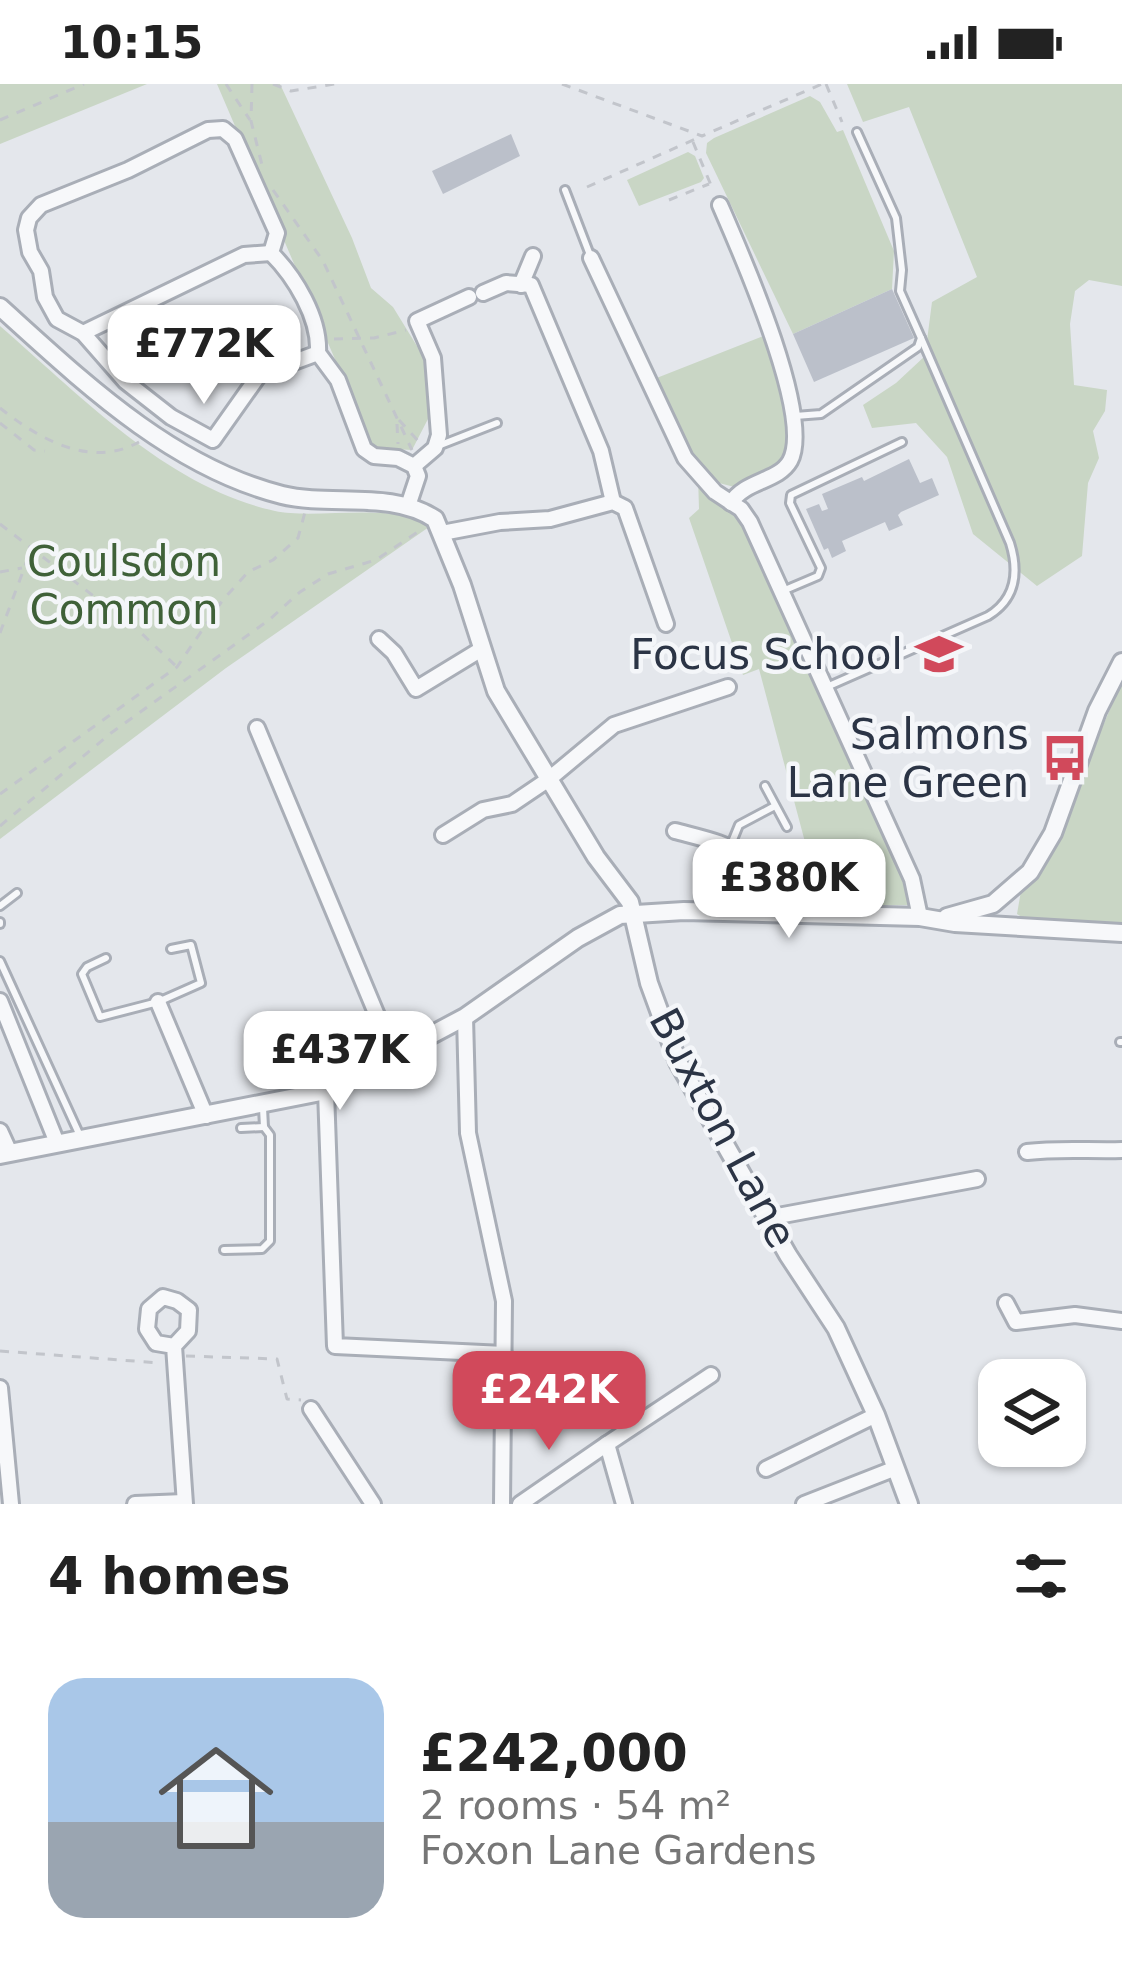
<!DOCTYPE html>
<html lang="en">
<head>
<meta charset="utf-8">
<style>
	body { margin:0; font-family:"DejaVu Sans",sans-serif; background:#f2f2f2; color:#222; height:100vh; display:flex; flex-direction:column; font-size:45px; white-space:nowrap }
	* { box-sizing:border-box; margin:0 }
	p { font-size:39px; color:#767676 }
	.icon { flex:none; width:66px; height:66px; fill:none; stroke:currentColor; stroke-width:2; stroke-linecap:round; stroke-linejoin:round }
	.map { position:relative; height:1420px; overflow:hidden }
	.drawer { display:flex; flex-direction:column; background:#fff; flex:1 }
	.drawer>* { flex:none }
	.buttons { position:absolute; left:978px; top:1275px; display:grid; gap:24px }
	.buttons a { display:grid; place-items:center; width:108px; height:108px; border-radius:24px; background:#fff; box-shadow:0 3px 9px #0004; font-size:60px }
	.price { position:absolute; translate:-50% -102px; padding:0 27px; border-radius:24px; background:#fff; color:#222; font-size:39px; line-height:78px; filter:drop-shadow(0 3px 6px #0008) }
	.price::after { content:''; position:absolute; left:50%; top:72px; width:36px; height:27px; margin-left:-18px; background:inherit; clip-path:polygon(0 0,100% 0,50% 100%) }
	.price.current { background:#d1495b; color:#fff }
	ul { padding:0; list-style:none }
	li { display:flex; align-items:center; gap:36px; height:300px; padding:0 48px }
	li span { display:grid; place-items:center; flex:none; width:336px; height:240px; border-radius:36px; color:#555 }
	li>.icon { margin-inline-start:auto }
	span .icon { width:144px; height:144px; fill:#fffc; stroke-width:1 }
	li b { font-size:51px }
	h2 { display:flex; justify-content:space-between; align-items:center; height:144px; padding:0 48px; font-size:51px }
	.status { display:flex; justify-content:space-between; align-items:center; height:84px; padding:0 60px; background:#fff; direction:ltr }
	.status svg { height:33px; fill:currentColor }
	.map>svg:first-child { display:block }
	.green { fill:#c9d6c5 }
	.building { fill:#bbc0ca }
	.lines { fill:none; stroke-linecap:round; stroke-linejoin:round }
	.service-casing { stroke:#a9aeb7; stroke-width:12 }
	.minor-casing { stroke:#a9aeb7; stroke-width:20 }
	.tertiary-casing { stroke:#a9aeb7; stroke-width:22 }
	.path { stroke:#c2c5cb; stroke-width:3; stroke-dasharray:9 9; stroke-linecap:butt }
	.service { stroke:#f7f8fa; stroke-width:6 }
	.minor { stroke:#f7f8fa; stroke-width:14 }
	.tertiary { stroke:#f7f8fa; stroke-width:16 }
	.labels { text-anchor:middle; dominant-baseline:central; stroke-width:9; stroke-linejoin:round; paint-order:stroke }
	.park-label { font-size:42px; fill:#3f6138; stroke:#f4f6f9 }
	.poi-label { font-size:42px; fill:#2b3445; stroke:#f4f6f9; text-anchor:end }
	.street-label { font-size:42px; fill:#2b3445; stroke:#f4f6f9 }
</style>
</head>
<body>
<div class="status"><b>10:15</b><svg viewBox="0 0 49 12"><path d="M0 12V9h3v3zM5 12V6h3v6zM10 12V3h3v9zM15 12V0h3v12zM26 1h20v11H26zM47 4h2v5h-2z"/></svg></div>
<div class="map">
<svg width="1122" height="1420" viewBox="0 0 1122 1420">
	<rect width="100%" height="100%" fill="#e4e7ec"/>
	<g class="green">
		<path d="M0 0H147L0 60Z"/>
		<path d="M217 0H280L352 154 371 204 393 223 428 280 429 333 412 366 373 364Z"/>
		<path d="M847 0H1122V202L1089 196 1075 207 1070 240 1074 301 1107 306 1105 327 1093 347 1099 374 1088 399 1082 472 1037 502 973 450 947 373 916 339 872 344 863 321 896 299 925 272 932 218 977 193 909 23 863 38Z"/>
		<path d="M810 12 820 18 837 48 843 46 894 167 892 205 793 250 706 69 707 59 714 54Z"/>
		<path d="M688 68 695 72 704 94 701 98 639 122 627 96Z"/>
		<path d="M0 242C81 312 167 403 275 427 315 436 400 417 429 443L226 584 0 755Z"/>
		<path d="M771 249 787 297 793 374 742 405 700 394 740 438 770 496 903 790 912 821 822 822 759 585 743 591 689 434 699 425 698 392 649 297Z"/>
		<path d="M1122 597V841L1025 835 1017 830 1021 807 1044 780Z"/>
	</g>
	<g class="building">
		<path d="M511 50 520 72 443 110 432 87Z"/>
		<path d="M892 205 914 254 814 298 793 250Z"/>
		<path d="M909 375 920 399 932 394 939 411 901 428 898 431 903 441 889 447 885 438 842 457 846 467 832 474 828 464 824 466 806 425 819 420 822 427 828 425 822 410 862 393 864 397Z"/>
	</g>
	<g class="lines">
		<defs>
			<g id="service">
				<path d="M565 106 590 171"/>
				<path d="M795 332 821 330 918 263 921 254 900 207 902 186 896 134 857 48"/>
				<path d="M438 362 497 339"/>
				<path d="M785 506 818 492 821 484 790 419 791 411 902 358"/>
				<path d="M829 602 988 532C1016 515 1019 488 1010 459L921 254"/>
				<path d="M765 702 787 743"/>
				<path d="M730 763 739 741 773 723"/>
				<path d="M0 822 17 809"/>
				<path d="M0 838V840"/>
				<path d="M106 874 87 883 82 890 100 933 158 918 201 899 191 861 171 865"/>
				<path d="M0 877 81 1054"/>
				<path d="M1120 958H1122"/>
				<path d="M241 1044 264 1043"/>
				<path d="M224 1166 262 1165 270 1157V1051L264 1043 263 1024"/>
			</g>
			<g id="minor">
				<path d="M720 121C740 167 814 333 790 377 778 398 745 396 731 419"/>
				<path d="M591 174 685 374 715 408 741 425 750 438 912 795 920 833"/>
				<path d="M521 201 533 172"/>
				<path d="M483 209 506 199 531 201 601 367 613 418"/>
				<path d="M83 249 244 171 271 169"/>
				<path d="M318 269 259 291 213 356 171 333 125 297 83 249 57 235 45 213 41 187 30 168 26 146 29 134 41 121 128 86 208 46 223 45 235 55 277 149 271 169C295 193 320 234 318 269L338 296 364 365 374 372 398 374 414 382 418 392 408 422"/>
				<path d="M414 382 435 364 439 351 433 274 417 237 469 213"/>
				<path d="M442 449 500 438 550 435 613 418 625 424 666 540"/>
				<path d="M379 555 394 569 416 605 480 566"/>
				<path d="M257 644 394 972"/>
				<path d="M675 747C732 762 759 764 763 830"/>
				<path d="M443 751 483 726 512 720 549 695 614 641 728 603"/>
				<path d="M0 917 57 1059"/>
				<path d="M158 918 206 1032"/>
				<path d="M465 933 468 1049 504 1217 502 1420"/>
				<path d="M326 1007 335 1262 504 1270"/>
				<path d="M0 1047 10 1069"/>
				<path d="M1027 1068C1059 1064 1090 1067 1122 1066"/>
				<path d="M767 1134 977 1095"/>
				<path d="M1006 1219 1016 1238 1075 1231 1122 1237"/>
				<path d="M174 1262 156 1259 147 1245 149 1225 163 1213 177 1217 189 1226 188 1247 174 1262 185 1420"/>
				<path d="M0 1304 11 1420"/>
				<path d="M311 1325 373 1420"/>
				<path d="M766 1385 876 1331"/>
				<path d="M135 1420 184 1418"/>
				<path d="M520 1420 607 1360"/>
				<path d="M624 1420 607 1360 711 1291"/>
				<path d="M804 1420 896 1384"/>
			</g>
			<g id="tertiary">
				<path d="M0 223C82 297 171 383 282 411 331 423 391 406 435 435L462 501 496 607 596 773 630 818 649 899 678 978 788 1171 836 1244 876 1331 909 1420"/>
				<path d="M947 833 993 820 1030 788 1053 749 1097 627 1122 578"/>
				<path d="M0 1071 326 1007 465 933 578 854 620 831 684 827 920 833 955 839 1122 849"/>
			</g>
		</defs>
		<use href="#service" class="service-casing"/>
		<use href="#minor" class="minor-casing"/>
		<use href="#tertiary" class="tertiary-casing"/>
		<g class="path">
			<path d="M226 0 250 36"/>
			<path d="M252 0 251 37 262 81"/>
			<path d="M273 0 291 7 335 0"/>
			<path d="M562 0 702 52 822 0"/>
			<path d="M826 0 842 38"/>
			<path d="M0 36 84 0"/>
			<path d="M693 58 713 106"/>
			<path d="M587 103 700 53"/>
			<path d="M273 106 323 177 412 366"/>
			<path d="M669 116 709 100"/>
			<path d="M334 255 374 254 406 246"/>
			<path d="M0 324C39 355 91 385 139 358"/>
			<path d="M399 336 421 360"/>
			<path d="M0 339 34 366 45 367"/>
			<path d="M397 340 398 360"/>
			<path d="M0 440 139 547 176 582"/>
			<path d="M0 488 22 484"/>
			<path d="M0 549 31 466"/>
			<path d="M0 710 177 583 222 517 248 488 273 476 298 454 305 428"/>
			<path d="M0 742 111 649 269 536 300 508 328 490 376 476 422 445"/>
			<path d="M0 1267 160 1279"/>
			<path d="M186 1272 277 1275 287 1315 301 1316"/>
		</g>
		<use href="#service" class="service"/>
		<use href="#minor" class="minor"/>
		<use href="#tertiary" class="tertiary"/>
	</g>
	<defs>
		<symbol id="school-bare" viewBox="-9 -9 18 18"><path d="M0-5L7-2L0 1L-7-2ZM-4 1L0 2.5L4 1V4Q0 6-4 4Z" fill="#d1495b" stroke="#f4f6f9" stroke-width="2.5" paint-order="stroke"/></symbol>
		<symbol id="bus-bare" viewBox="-9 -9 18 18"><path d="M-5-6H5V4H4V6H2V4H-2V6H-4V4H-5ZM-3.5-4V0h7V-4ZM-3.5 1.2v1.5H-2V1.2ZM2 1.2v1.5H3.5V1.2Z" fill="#d1495b" stroke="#f4f6f9" stroke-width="2.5" paint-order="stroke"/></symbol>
	</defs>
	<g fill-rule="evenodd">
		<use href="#school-bare" x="906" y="537" width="66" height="66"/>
		<use href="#bus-bare" x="1032" y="641" width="66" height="66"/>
	</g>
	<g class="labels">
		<g class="park-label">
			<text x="124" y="477">Coulsdon<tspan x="124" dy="48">Common</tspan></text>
		</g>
		<g class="poi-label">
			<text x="903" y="570">Focus School</text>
			<text x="1029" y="650">Salmons<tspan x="1029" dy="48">Lane Green</tspan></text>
		</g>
		<g class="street-label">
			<text transform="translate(723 1044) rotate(62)">Buxton Lane</text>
		</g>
	</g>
</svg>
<div class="buttons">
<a><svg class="icon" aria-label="layers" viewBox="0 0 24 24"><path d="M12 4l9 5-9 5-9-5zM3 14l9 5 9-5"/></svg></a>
</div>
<b class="price" style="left:204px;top:323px">£772K</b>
<b class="price" style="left:789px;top:857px">£380K</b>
<b class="price" style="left:340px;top:1029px">£437K</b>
<b class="price current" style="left:549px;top:1369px">£242K</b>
</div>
<section class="drawer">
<h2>4 homes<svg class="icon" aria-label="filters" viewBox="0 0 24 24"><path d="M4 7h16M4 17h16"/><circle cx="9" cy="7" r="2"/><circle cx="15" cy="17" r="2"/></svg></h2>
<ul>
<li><span style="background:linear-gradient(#a9c7e8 60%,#9aa5b1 0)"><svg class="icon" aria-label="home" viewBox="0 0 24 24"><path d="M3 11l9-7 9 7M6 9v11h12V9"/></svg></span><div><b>£242,000</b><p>2 rooms · 54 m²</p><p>Foxon Lane Gardens</p></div></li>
</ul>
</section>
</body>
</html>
